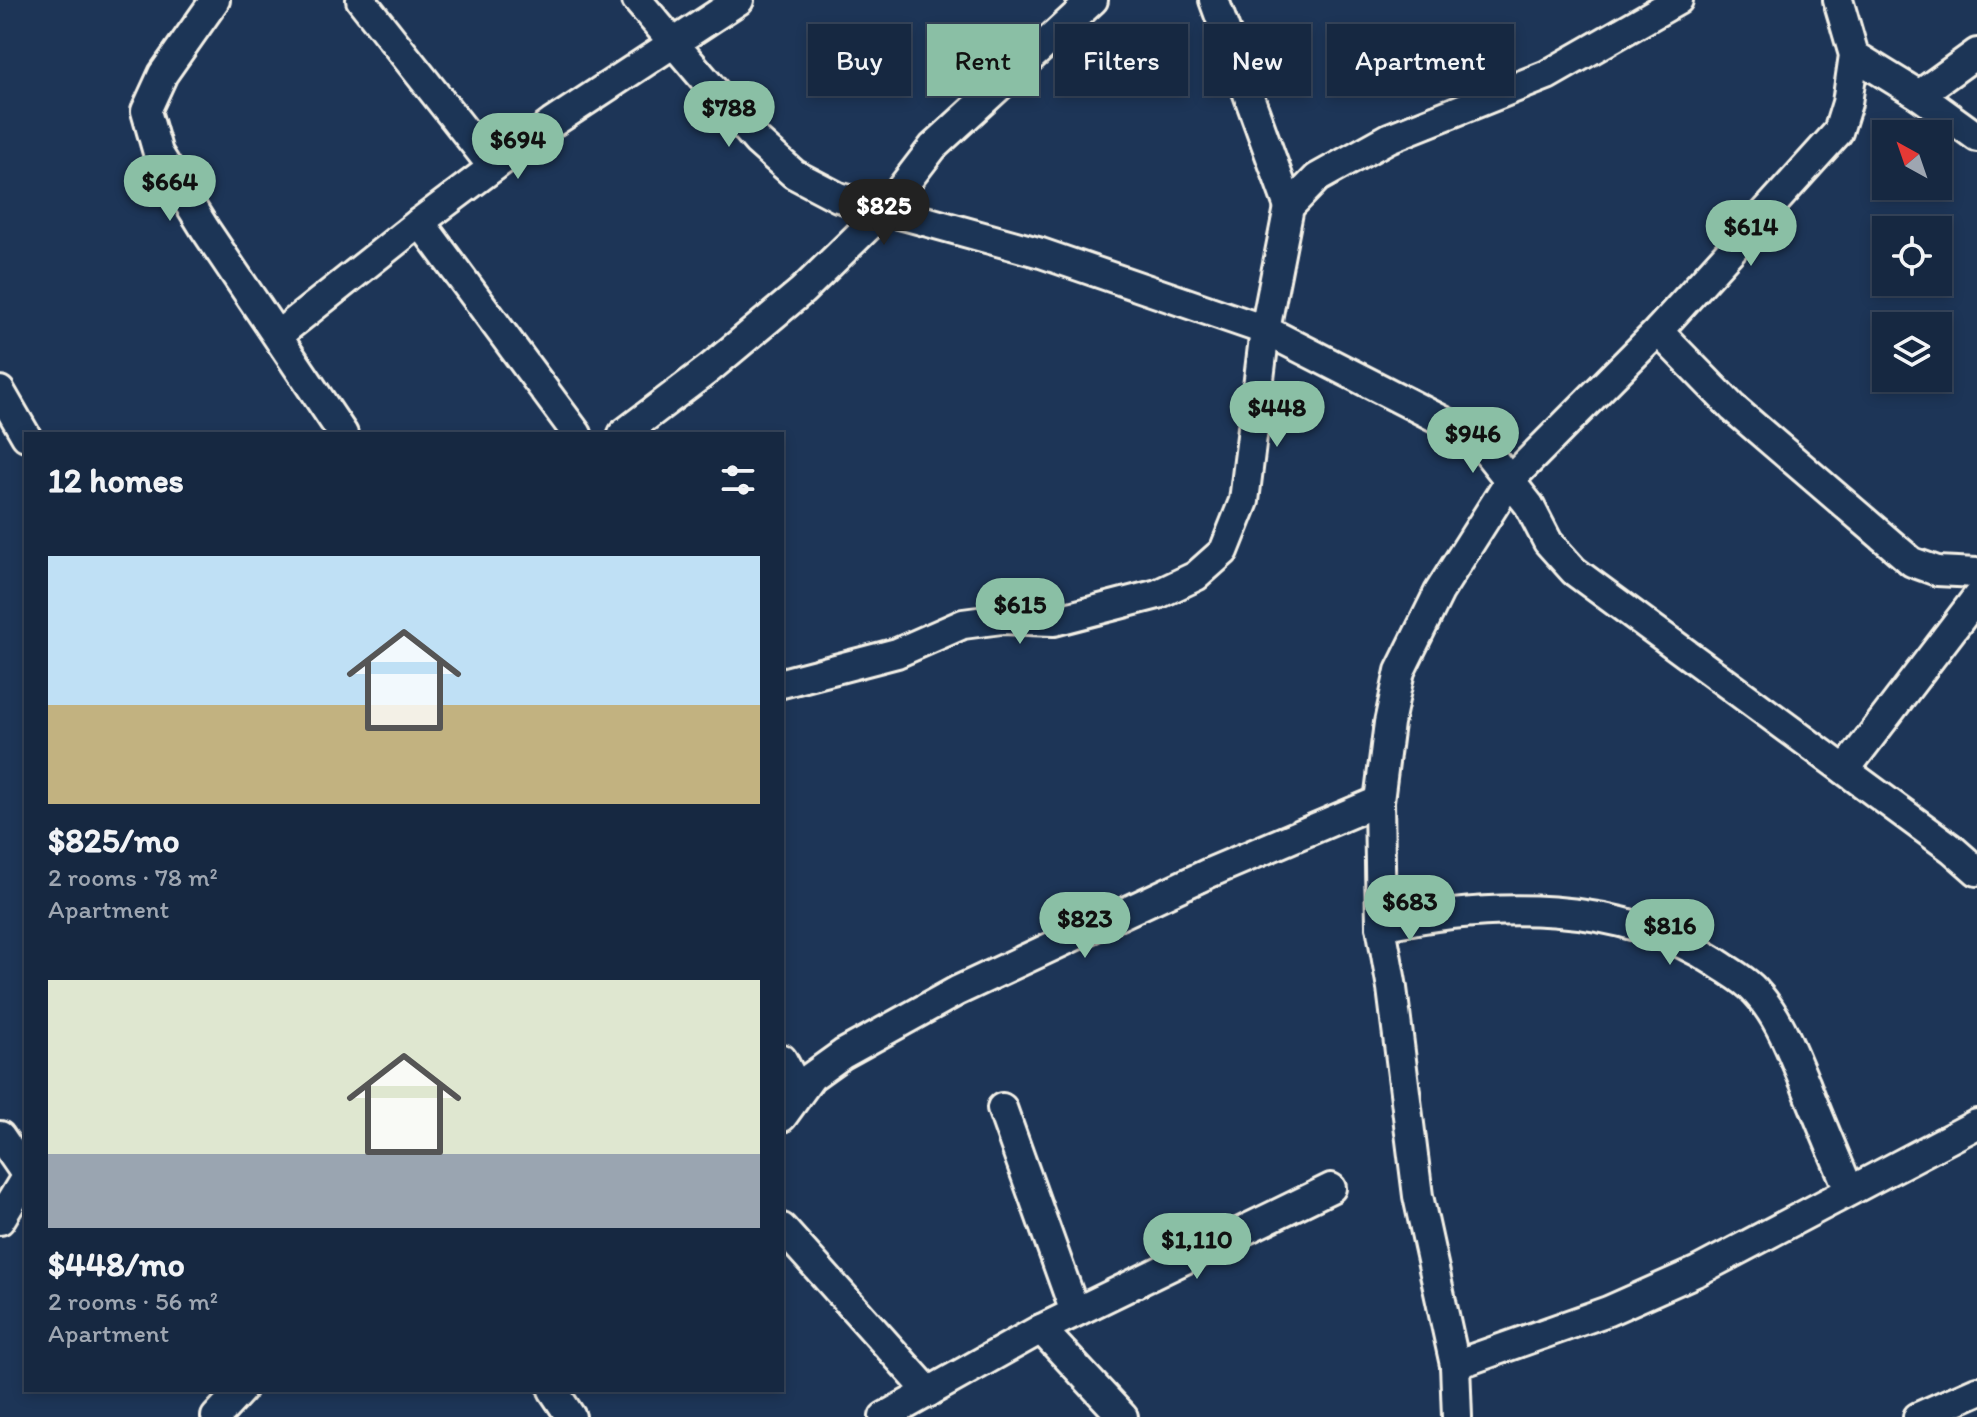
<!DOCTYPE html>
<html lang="en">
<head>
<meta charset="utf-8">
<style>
	body { margin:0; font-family:Itim,sans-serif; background:#1f3048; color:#f1f3f6; height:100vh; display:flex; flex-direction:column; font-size:30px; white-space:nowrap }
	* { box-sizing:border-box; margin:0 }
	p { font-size:26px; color:#9ea6b1 }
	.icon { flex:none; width:44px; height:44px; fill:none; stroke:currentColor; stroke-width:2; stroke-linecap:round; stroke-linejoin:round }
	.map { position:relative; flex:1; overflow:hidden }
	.panel { position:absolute; left:24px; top:432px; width:760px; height:960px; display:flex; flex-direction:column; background:#162841; border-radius:0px; box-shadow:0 4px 12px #0003,0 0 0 2px #35445a }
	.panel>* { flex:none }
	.guide { position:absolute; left:808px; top:24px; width:760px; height:72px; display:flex; gap:16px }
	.needle { width:52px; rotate:320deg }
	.controls { position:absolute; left:1872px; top:120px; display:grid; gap:16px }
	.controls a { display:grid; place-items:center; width:80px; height:80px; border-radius:0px; background:#162841; box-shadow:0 4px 12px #0003,0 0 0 2px #35445a; font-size:40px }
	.price { position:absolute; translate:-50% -68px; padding:0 18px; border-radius:28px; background:#8abfa5; color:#111; font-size:26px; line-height:52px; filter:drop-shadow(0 2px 4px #0008) }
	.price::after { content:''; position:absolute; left:50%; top:48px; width:24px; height:18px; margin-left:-12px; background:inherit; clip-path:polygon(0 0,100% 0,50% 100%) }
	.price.active { background:#222; color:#fff }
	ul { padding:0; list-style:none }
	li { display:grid; align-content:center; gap:16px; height:424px; padding:0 24px }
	li span { display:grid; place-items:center; height:248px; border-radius:0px; color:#555 }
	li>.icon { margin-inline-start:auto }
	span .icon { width:144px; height:144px; fill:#fffc; stroke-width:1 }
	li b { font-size:34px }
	h2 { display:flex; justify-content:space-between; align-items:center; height:96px; padding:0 24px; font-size:34px }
	.pill { padding:0 28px; border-radius:0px; background:#162841; box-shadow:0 4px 12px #0003,0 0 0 2px #35445a; font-size:28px; line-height:72px }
	.pill.active { background:#8abfa5; color:#111 }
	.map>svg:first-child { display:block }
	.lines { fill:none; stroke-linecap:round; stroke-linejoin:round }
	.minor-casing { stroke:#f4f1e8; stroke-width:34 }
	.minor { stroke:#1d3557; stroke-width:28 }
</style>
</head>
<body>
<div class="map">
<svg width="1977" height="1417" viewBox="0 0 1977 1417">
	<rect width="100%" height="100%" fill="#1d3557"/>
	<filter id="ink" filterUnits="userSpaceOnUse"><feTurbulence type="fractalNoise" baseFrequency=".0125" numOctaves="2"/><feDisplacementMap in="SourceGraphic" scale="16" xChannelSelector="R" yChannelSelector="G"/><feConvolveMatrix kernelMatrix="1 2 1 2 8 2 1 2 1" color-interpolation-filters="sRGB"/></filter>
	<g filter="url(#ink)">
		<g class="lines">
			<defs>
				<g id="minor">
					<path d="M215 0 163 74 146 111 158 153 205 229 343 434"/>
					<path d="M361 0 493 167"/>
					<path d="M637 0 757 141 794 174 838 197 1041 253 1265 330 1455 427 1487 452 1529 505 1548 542 1574 571 1952 849 1977 871"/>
					<path d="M1214 0 1289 207"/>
					<path d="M1854 55 1919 95 1977 137"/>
					<path d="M1919 95 1977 53"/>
					<path d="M420 222 577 434"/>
					<path d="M1658 331 1733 408 1912 562 1937 571 1977 573"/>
					<path d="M278 335 420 222 552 123 739 0"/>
					<path d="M0 391 26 436"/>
					<path d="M623 434 710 368 802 291 884 211 933 147 1093 0"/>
					<path d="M782 683 897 653 963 624 1001 619 1054 621 1158 594 1196 576 1224 551 1244 501 1265 330 1289 207 1317 178 1389 138 1547 75 1678 0"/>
					<path d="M1845 770 1977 597"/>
					<path d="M1381 926C1490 902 1620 899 1717 963 1730 972 1746 980 1756 992 1780 1018 1791 1051 1805 1083 1819 1119 1834 1154 1849 1190"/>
					<path d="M782 1059 799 1091"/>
					<path d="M1002 1108 1075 1312"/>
					<path d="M782 1117 811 1077 843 1054 957 991 1209 873 1379 801"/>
					<path d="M0 1136 26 1174"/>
					<path d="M0 1220 26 1177"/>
					<path d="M782 1228 929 1392"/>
					<path d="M1041 1329 1123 1417"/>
					<path d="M1455 1365 1608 1311 1698 1271 1977 1124"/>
					<path d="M553 1390 571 1417"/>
					<path d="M216 1417 241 1390"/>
					<path d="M884 1417 1041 1329 1331 1188"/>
					<path d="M1457 1417 1455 1365 1418 1196 1392 988 1381 926 1379 801 1389 723 1400 671 1439 592 1510 480 1658 331 1838 132 1847 103 1854 55 1838 0"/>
					<path d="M1918 1417 1977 1391"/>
				</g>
			</defs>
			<use href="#minor" class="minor-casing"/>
			<use href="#minor" class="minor"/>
		</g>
	</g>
</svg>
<div class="controls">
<a><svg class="needle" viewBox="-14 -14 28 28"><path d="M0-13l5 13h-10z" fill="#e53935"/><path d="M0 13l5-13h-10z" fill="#9ea6b1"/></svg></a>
<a><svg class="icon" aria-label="locate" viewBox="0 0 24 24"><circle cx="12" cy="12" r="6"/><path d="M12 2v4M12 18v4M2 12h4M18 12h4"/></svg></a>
<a><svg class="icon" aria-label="layers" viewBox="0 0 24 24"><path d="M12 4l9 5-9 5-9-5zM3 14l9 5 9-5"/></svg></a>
</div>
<b class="price" style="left:729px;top:149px">$788</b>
<b class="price" style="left:518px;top:181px">$694</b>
<b class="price" style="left:170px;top:223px">$664</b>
<b class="price active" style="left:884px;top:247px">$825</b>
<b class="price" style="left:1751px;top:268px">$614</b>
<b class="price" style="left:1277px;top:449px">$448</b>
<b class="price" style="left:1473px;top:475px">$946</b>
<b class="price" style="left:1020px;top:646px">$615</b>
<b class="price" style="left:1410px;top:943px">$683</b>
<b class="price" style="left:1085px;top:960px">$823</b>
<b class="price" style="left:1670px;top:967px">$816</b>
<b class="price" style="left:1197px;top:1281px">$1,110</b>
<div class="guide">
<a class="pill">Buy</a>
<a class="pill active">Rent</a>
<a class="pill">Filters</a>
<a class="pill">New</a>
<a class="pill">Apartment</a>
</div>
<section class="panel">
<h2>12 homes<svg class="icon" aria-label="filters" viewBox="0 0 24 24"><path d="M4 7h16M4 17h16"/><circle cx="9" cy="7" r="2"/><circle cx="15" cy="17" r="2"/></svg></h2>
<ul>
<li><span style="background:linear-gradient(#bfe0f5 60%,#c2b280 0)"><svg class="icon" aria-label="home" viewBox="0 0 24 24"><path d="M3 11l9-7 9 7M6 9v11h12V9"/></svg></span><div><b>$825/mo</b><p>2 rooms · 78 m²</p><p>Apartment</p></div></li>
<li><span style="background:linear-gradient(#dfe7d0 70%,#9aa5b1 0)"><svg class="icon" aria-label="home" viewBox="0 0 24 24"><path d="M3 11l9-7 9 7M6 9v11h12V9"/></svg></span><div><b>$448/mo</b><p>2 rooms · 56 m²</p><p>Apartment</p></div></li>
</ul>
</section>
</div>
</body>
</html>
